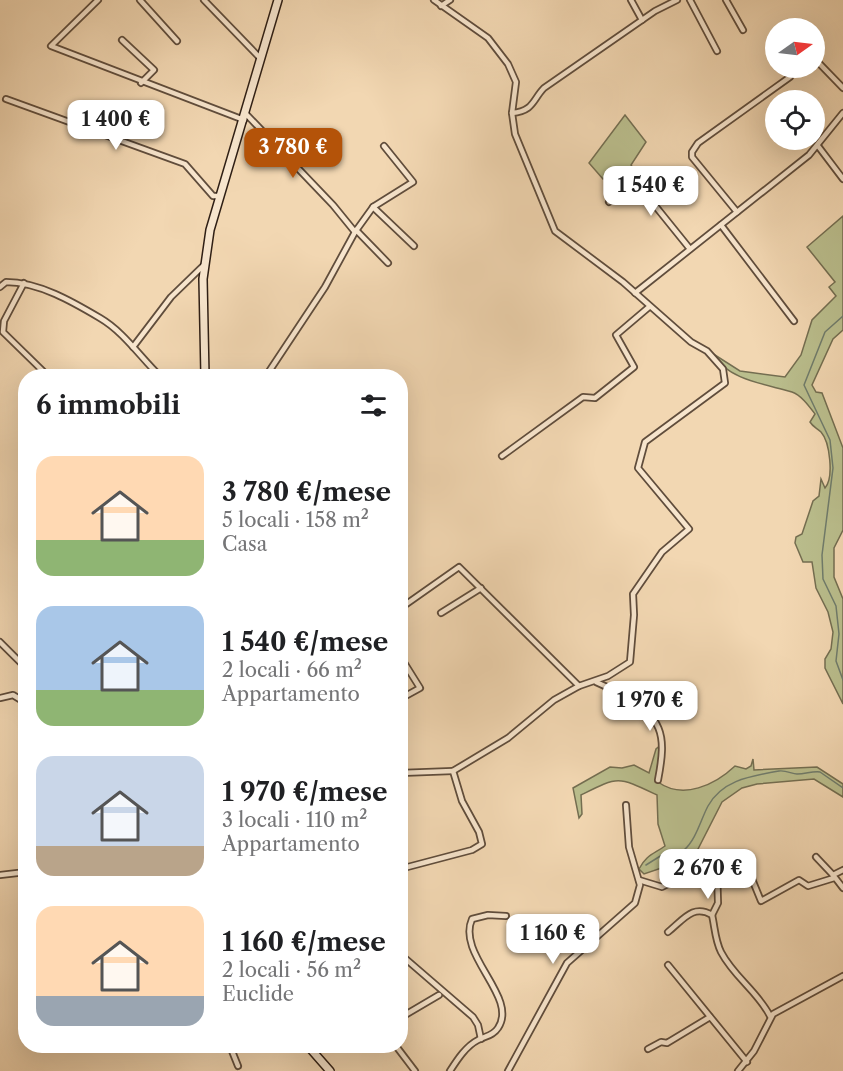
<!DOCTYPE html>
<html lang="it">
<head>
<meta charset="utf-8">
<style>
	body { margin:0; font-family:"Libre Caslon Text",serif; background:#f6f6f6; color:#202124; height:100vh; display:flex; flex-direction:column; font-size:22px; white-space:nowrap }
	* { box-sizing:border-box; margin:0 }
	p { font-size:20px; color:#757577 }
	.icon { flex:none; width:33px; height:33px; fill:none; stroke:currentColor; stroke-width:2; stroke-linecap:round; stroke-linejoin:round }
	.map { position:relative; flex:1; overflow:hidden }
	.side { position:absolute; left:18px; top:369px; width:390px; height:684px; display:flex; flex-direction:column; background:#fff; border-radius:24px; box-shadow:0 6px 24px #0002 }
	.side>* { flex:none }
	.needle { width:39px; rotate:76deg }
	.tools { position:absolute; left:765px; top:18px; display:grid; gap:12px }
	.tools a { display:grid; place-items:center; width:60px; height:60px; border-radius:50%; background:#fff; box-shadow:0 6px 24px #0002; font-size:30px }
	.price { position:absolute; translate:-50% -51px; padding:0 14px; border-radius:12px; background:#fff; color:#222; font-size:20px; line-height:39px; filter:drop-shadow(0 2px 3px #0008) }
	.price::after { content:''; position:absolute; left:50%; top:36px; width:18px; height:14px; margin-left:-9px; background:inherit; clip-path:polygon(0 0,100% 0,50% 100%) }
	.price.selected { background:#b45309; color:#fff }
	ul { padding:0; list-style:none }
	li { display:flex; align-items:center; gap:18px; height:150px; padding:0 18px }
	li span { display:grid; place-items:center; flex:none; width:168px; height:120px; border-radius:18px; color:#555 }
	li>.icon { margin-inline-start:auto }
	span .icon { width:72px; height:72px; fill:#fffc; stroke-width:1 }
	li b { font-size:26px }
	h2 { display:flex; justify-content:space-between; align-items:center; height:72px; padding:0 18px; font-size:26px }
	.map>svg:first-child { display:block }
	.green { fill:#babe8d; stroke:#746e51; stroke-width:1.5 }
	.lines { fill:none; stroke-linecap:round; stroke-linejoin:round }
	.stream { stroke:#707c6c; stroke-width:1.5 }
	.street-casing { stroke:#604d3c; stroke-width:8 }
	.secondary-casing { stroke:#2f1f15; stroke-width:10 }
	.street { stroke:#f7e5cd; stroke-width:4.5 }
	.secondary { stroke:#f7e5cd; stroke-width:7 }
</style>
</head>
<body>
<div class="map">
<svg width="843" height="1071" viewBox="0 0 843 1071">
	<rect width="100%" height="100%" fill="#f2d7b2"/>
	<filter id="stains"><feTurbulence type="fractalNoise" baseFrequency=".00333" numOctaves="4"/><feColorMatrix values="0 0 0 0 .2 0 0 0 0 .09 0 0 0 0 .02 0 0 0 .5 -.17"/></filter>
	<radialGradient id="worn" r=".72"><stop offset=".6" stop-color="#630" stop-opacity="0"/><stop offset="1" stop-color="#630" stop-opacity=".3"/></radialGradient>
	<g class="green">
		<path d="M625 115 646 142 631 165 638 175 626 184H617L609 175 603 179 589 163Z"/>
		<path d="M843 216V330L833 339 812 385 816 392 822 393 843 448V530L834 548V577L843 599V704L825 668V659L831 649 833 632 828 612 816 588 812 562H803L795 543 796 537 802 534 813 501 819 496 821 479 825 488C834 478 830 442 821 432 817 428 813 427 810 422L815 414C809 406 801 395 792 392 770 385 726 380 715 355L740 371 785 377 801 355 812 320 836 296 829 287 835 282 807 247Z"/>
		<path d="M662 744 658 782C683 800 715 785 735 766L746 769 751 766 753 759 754 770 817 767 843 784V797L814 779 757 784 742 788 722 802 698 849 688 859 644 874 639 869C646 855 654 854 665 846L658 824 657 795C617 776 619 776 581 795L582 814 579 818 573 788 610 767 622 768 634 765 649 773 656 749Z"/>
	</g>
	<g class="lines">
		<g class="stream">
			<path d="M843 316 825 332 804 385 830 440 833 468 822 555 823 579 836 606 839 634 836 661 843 680"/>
			<path d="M646 865 662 855 684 850C696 840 701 819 708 806 723 779 753 776 779 771 786 770 792 774 797 774 806 774 812 771 820 772L843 788"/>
		</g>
		<defs>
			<g id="street">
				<path d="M98 0 51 46 244 120"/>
				<path d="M140 0 177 41"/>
				<path d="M204 0 260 58"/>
				<path d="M631 0 642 20"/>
				<path d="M690 0 717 51"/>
				<path d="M726 0 743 30"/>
				<path d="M441 6 450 0"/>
				<path d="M122 40 154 70 141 83"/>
				<path d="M814 58 843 88"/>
				<path d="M6 99 185 164 213 196H219"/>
				<path d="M512 113C534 111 533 99 544 88L655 11 677 0"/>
				<path d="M246 114 333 205 355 232"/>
				<path d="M818 146 843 179"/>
				<path d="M609 202 625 189 640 187 690 249"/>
				<path d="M373 207 414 246"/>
				<path d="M737 212 692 157V152L698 143 790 77 795 68"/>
				<path d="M721 225 794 321"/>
				<path d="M356 230 388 263"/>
				<path d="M24 283 4 321 3 332 48 376"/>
				<path d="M0 287 6 282C39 282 73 302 100 318 124 332 141 358 160 376"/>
				<path d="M635 293 809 155 843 113"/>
				<path d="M133 347 171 297 204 265"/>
				<path d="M266 376 325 287 355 232 373 207 413 182 384 146"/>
				<path d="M502 456 583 397 595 398 634 367 616 335 649 307"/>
				<path d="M405 605 459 567 579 686"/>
				<path d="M441 613 481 588"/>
				<path d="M0 642 26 668"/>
				<path d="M400 656 420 688 400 699"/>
				<path d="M596 682 620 693 651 690"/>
				<path d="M620 693C663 718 667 733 658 780"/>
				<path d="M0 698 13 695 26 703"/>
				<path d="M400 773 453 771"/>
				<path d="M816 857 833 875"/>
				<path d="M400 869 472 850 482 844 479 832 462 801 453 771 508 738 554 700 579 686 608 676 630 662 634 615 633 594 662 552 689 529 638 468 645 442 725 383 723 369 707 351 691 342 623 282 555 231 515 134 512 113 516 82 508 64 488 38 434 0"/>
				<path d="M843 870 833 875 843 888"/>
				<path d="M0 875 26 872"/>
				<path d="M639 880 662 887 694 871"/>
				<path d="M712 915 718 903 717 870 743 857 761 901 799 880 808 886 834 878"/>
				<path d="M668 932C684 919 693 904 712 915 715 928 715 940 721 952 734 977 758 992 770 1016"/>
				<path d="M400 954 473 1017 478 1025 481 1039"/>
				<path d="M668 965 747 1062"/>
				<path d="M400 1018 439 995"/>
				<path d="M230 1046 238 1066"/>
				<path d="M396 1046 415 1071"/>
				<path d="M648 1049 661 1042 667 1043 710 1017"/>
				<path d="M450 1071C457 1060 466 1046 478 1040 485 1036 493 1036 498 1028 519 997 456 955 472 919L488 915 506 916"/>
				<path d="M508 1071 567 963 635 903 640 885 629 847 626 805"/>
				<path d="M738 1071 754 1051 773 1014 843 976"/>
			</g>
			<g id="secondary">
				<path d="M205 376 203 279 210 230 278 0"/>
				<path d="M308 1046 330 1071"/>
			</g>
		</defs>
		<use href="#street" class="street-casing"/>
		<use href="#secondary" class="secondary-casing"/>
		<use href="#street" class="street"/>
		<use href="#secondary" class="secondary"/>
	</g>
	<rect width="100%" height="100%" filter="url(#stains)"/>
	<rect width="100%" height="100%" fill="url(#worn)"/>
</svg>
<div class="tools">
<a><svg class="needle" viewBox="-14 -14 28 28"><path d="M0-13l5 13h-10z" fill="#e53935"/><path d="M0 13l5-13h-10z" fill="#757577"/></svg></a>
<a><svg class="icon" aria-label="locate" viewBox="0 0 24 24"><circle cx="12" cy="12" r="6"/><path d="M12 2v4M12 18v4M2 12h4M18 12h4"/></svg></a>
</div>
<b class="price" style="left:116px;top:151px">1 400 €</b>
<b class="price selected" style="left:293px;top:179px">3 780 €</b>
<b class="price" style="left:651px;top:217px">1 540 €</b>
<b class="price" style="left:650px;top:732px">1 970 €</b>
<b class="price" style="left:708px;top:900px">2 670 €</b>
<b class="price" style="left:553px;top:965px">1 160 €</b>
<section class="side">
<h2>6 immobili<svg class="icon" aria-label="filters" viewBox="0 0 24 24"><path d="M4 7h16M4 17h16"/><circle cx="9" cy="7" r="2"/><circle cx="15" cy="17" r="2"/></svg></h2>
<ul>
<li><span style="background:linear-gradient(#ffd9b3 70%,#8fb573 0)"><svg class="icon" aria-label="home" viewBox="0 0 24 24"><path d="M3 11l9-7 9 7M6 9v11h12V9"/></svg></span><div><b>3 780 €/mese</b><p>5 locali · 158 m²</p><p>Casa</p></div></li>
<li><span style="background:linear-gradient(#a9c7e8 70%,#8fb573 0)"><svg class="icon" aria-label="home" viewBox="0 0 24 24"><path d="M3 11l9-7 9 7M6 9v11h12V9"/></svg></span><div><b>1 540 €/mese</b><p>2 locali · 66 m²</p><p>Appartamento</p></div></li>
<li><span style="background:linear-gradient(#c9d6e8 75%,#b9a48a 0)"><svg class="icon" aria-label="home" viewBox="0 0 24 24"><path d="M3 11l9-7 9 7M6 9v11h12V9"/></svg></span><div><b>1 970 €/mese</b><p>3 locali · 110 m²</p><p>Appartamento</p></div></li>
<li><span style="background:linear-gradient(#ffd9b3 75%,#9aa5b1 0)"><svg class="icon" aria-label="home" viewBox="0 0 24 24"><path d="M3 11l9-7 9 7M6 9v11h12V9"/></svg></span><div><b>1 160 €/mese</b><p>2 locali · 56 m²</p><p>Euclide</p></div></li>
</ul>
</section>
</div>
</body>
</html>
